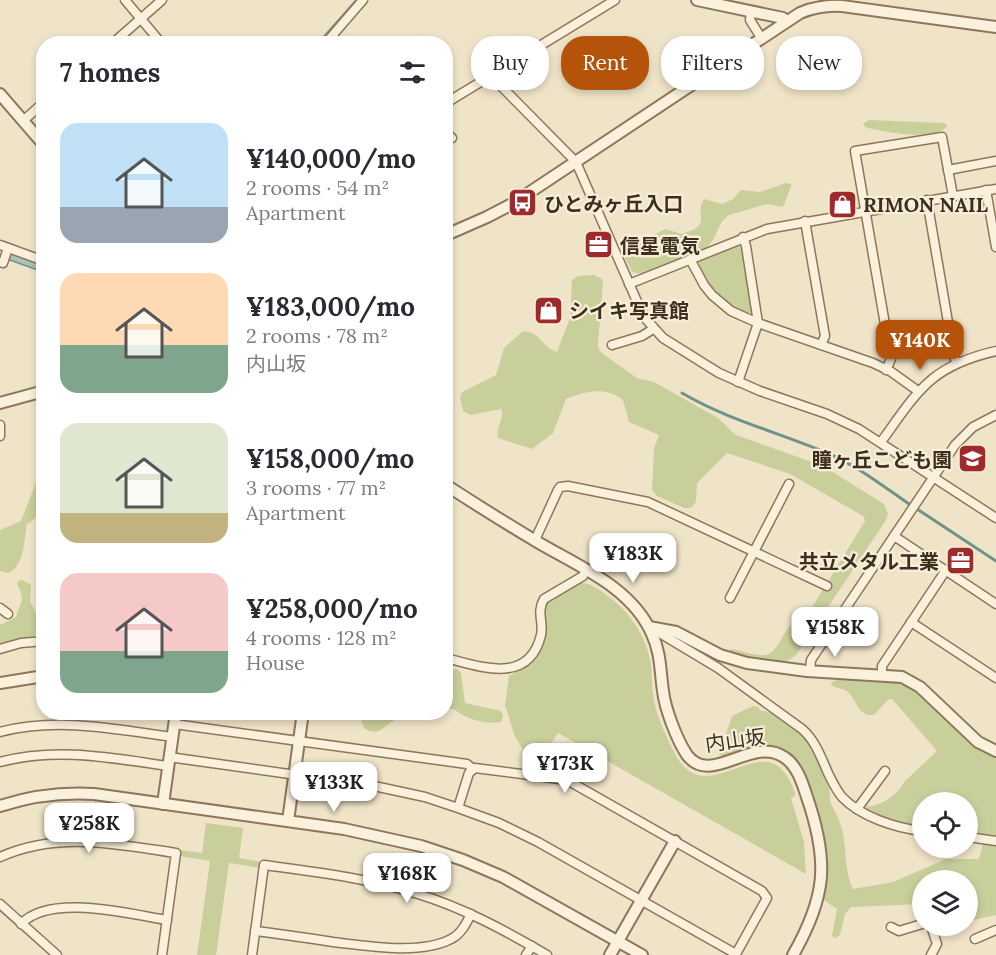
<!DOCTYPE html>
<html lang="en">
<head>
<meta charset="utf-8">
<style>
	body { margin:0; font-family:Lora,"Noto Sans JP",serif; background:#f7f7f7; color:#2b2b33; height:100vh; display:flex; flex-direction:column; font-size:22px; white-space:nowrap }
	* { box-sizing:border-box; margin:0 }
	p { font-size:20px; color:#7c7c81 }
	.icon { flex:none; width:33px; height:33px; fill:none; stroke:currentColor; stroke-width:2; stroke-linecap:round; stroke-linejoin:round }
	.map { position:relative; flex:1; overflow:hidden }
	.details { position:absolute; left:36px; top:36px; width:417px; height:684px; display:flex; flex-direction:column; background:#fff; border-radius:24px; box-shadow:0 3px 9px #0003 }
	.details>* { flex:none }
	.top-card { position:absolute; left:471px; top:36px; width:435px; height:54px; display:flex; gap:12px }
	.tools { position:absolute; left:912px; top:792px; display:grid; gap:12px }
	.tools a { display:grid; place-items:center; width:66px; height:66px; border-radius:50%; background:#fff; box-shadow:0 3px 9px #0003; font-size:30px }
	.price { position:absolute; translate:-50% -51px; padding:0 14px; border-radius:12px; background:#fff; color:#222; font-size:20px; line-height:39px; filter:drop-shadow(0 2px 3px #0008) }
	.price::after { content:''; position:absolute; left:50%; top:36px; width:18px; height:14px; margin-left:-9px; background:inherit; clip-path:polygon(0 0,100% 0,50% 100%) }
	.price.current { background:#b45309; color:#fff }
	ul { padding:0; list-style:none }
	li { display:flex; align-items:center; gap:18px; height:150px; padding:0 24px }
	li span { display:grid; place-items:center; flex:none; width:168px; height:120px; border-radius:18px; color:#555 }
	li>.icon { margin-inline-start:auto }
	span .icon { width:72px; height:72px; fill:#fffc; stroke-width:1 }
	li b { font-size:26px }
	h2 { display:flex; justify-content:space-between; align-items:center; height:72px; padding:0 24px; font-size:26px }
	.pill { padding:0 21px; border-radius:24px; background:#fff; box-shadow:0 3px 9px #0003; font-size:21px; line-height:54px }
	.pill.current { background:#b45309; color:#fff }
	.map>svg:first-child { display:block }
	.green { fill:#c9cf9b }
	.water { fill:#a9c4bc; stroke:#6f938a; stroke-width:1.5 }
	.lines { fill:none; stroke-linecap:round; stroke-linejoin:round }
	.stream { stroke:#6f938a; stroke-width:3 }
	.minor-casing { stroke:#8d765c; stroke-width:11 }
	.tertiary-casing { stroke:#8d765c; stroke-width:14 }
	.minor { stroke:#faf1dc; stroke-width:8 }
	.tertiary { stroke:#faf1dc; stroke-width:10 }
	.labels { text-anchor:middle; dominant-baseline:central; stroke-width:4.5; stroke-linejoin:round; paint-order:stroke }
	.poi-label { font-size:20px; font-weight:bold; fill:#3d2e20; stroke:#f7eed8; text-anchor:start }
	.street-label { font-size:20px; fill:#3d2e20; stroke:#f7eed8 }
</style>
</head>
<body>
<div class="map">
<svg width="996" height="955" viewBox="0 0 996 955">
	<rect width="100%" height="100%" fill="#f0e4c8"/>
	<g class="green">
		<path d="M869 120 945 123 947 126C937 142 881 132 865 127L863 124Z"/>
		<path d="M786 183 791 184V187L783 207 767 204 729 215 722 221 713 240 707 247 642 274 632 272 624 255 628 250 661 231 666 229 681 234C715 225 693 215 704 199L722 204 733 199 741 190 760 192Z"/>
		<path d="M736 245 742 248 753 310 748 314C725 303 711 289 698 266L701 259Z"/>
		<path d="M594 275 602 279 603 283 598 344 599 350 603 354 637 378 654 382 718 418 736 435 823 466 884 504 888 514 886 520 796 655 787 661 781 663 739 656 728 650 732 649C742 651 755 656 765 655 775 654 781 639 786 631 792 623 800 618 808 614L865 521 863 516 790 474 727 453 697 483 696 502 691 508H684L657 496 652 490 654 448 659 435 629 422 623 400C605 386 586 391 566 399L553 433 532 449 498 438C495 428 505 418 501 409L470 415 463 411 460 398 462 392 496 375 504 348 522 332C537 328 544 349 557 352L570 318 572 280 578 276Z"/>
		<path d="M41 479H43V513L27 524C24 539 25 566 8 573L0 571V530L21 521 36 483Z"/>
		<path d="M22 580 30 584 31 588 30 601 40 622V633L33 637 0 645V625L16 617C22 600 25 600 17 584L18 581Z"/>
		<path d="M581 583C592 583 601 591 609 597 631 613 647 638 651 665 652 677 652 689 654 701 658 719 666 736 674 752 708 820 768 713 795 793V796L791 798 804 842 806 874 558 733 541 758 535 760 528 757 515 737 505 705 509 676 527 666 540 649 546 635 544 607 547 602Z"/>
		<path d="M457 669 461 673 465 703 501 711 503 715 501 722C485 725 466 719 454 709H446V677L453 670Z"/>
		<path d="M838 679C864 680 895 676 916 692L974 747 982 752 996 758V837L968 833V802H922V828L902 824 866 810 867 806C879 808 900 793 904 782L937 751 892 699H889L874 715C858 716 857 702 849 693 845 688 836 689 831 685L832 682Z"/>
		<path d="M753 706 758 707 761 711C792 712 819 753 828 781 830 788 829 796 831 804 835 812 840 820 842 829 847 849 844 870 853 889L893 882 946 859H979L983 843 996 844V915L968 921V880H922V904L851 907 845 914 840 935 835 938 832 936 837 909 824 900C826 885 829 870 827 854 826 830 810 775 794 758 788 751 779 747 769 745 754 743 739 751 725 756L719 755 732 716Z"/>
		<path d="M359 713H417C409 715 400 716 393 721 382 728 378 737 364 728Z"/>
		<path d="M206 823 243 828 239 858 261 862 260 868 229 863 216 955H197L210 861 179 856 180 850 202 853Z"/>
	</g>
	<path class="water" d="M9 253 43 265V272L7 259Z"/>
	<g class="lines">
		<g class="stream">
			<path d="M318 44 357 0"/>
			<path d="M682 393C728 420 778 432 827 453 856 465 883 486 909 504"/>
			<path d="M917 509 996 561"/>
		</g>
		<defs>
			<g id="minor">
				<path d="M125 0 162 44"/>
				<path d="M751 11 750 20 762 39"/>
				<path d="M112 44 162 0"/>
				<path d="M325 44 363 0"/>
				<path d="M491 76 576 162 639 306 645 318 663 338 719 373 760 391 827 414 859 429 996 518"/>
				<path d="M446 103 615 0"/>
				<path d="M23 121 44 102"/>
				<path d="M446 132 452 138"/>
				<path d="M948 170 996 161"/>
				<path d="M986 190 996 247"/>
				<path d="M927 200 954 357 957 363"/>
				<path d="M805 221 825 336 821 345"/>
				<path d="M0 245 44 261"/>
				<path d="M690 259 704 285 712 295 731 311 758 323 873 363 890 371 918 391"/>
				<path d="M0 262 3 263 8 248"/>
				<path d="M629 284 767 229 996 189"/>
				<path d="M612 345 642 336 653 329"/>
				<path d="M886 370 891 359 855 151 942 137 953 196"/>
				<path d="M738 382 758 323 746 246 743 237"/>
				<path d="M0 425V436"/>
				<path d="M881 442C918 391 930 366 996 351"/>
				<path d="M894 536 996 604"/>
				<path d="M535 540 558 490 560 487 568 486 648 502 827 586"/>
				<path d="M730 598 789 484"/>
				<path d="M0 608 8 614"/>
				<path d="M911 622 996 678"/>
				<path d="M653 629 718 668 802 729C815 740 821 757 828 773 832 781 836 790 842 797 861 817 896 828 922 831"/>
				<path d="M0 649 21 643 44 641"/>
				<path d="M446 658C481 667 529 685 541 635 544 622 536 612 544 599L583 576 586 570"/>
				<path d="M810 671 811 660 955 445 973 427 996 415"/>
				<path d="M882 674V666L946 570"/>
				<path d="M174 724 467 764 473 769"/>
				<path d="M0 732C57 717 115 729 172 737"/>
				<path d="M169 757 374 786 425 797 458 808 499 823 538 842 736 954 767 898 762 891 567 780 475 768 469 773 458 808"/>
				<path d="M0 762C57 747 111 758 168 766"/>
				<path d="M857 809 885 771"/>
				<path d="M968 837 996 841"/>
				<path d="M0 857C58 831 116 844 176 853L162 955"/>
				<path d="M0 904 57 955"/>
				<path d="M21 924C50 893 129 914 167 920"/>
				<path d="M891 927 899 931 922 924"/>
				<path d="M255 931C281 934 307 938 333 942 367 946 421 955 451 939 461 934 466 924 471 914"/>
				<path d="M975 939 996 930"/>
				<path d="M252 955 264 865C316 872 368 878 418 894 464 908 506 931 547 955"/>
				<path d="M526 955 532 946"/>
				<path d="M931 955 937 944 931 926"/>
			</g>
			<g id="tertiary">
				<path d="M697 0 783 18 786 22"/>
				<path d="M0 94 44 145"/>
				<path d="M446 235 487 217 512 204 800 13C814 7 826 5 842 6L996 27"/>
				<path d="M0 403 44 391"/>
				<path d="M446 485C475 504 504 522 534 540 577 566 631 586 652 634 661 653 660 671 663 691 665 709 677 740 687 755 711 787 752 735 784 757 798 766 803 785 808 800 829 863 826 897 793 955"/>
				<path d="M649 627 676 632 720 655 747 663 807 671 902 677 920 687 978 742 996 751"/>
				<path d="M0 683 44 676"/>
				<path d="M163 804 176 712"/>
				<path d="M0 806C31 796 62 792 94 794L344 829 421 846 463 860 503 877 642 955"/>
				<path d="M288 821 303 712"/>
				<path d="M610 955 675 841"/>
			</g>
		</defs>
		<use href="#minor" class="minor-casing"/>
		<use href="#tertiary" class="tertiary-casing"/>
		<use href="#minor" class="minor"/>
		<use href="#tertiary" class="tertiary"/>
	</g>
	<defs>
		<symbol id="bus-square" viewBox="-11 -11 22 22"><rect x="-9" y="-9" width="18" height="18" rx="4" fill="#9e2a2b" stroke="#f7eed8"/><path d="M-5-6H5V4H4V6H2V4H-2V6H-4V4H-5ZM-3.5-4V0h7V-4ZM-3.5 1.2v1.5H-2V1.2ZM2 1.2v1.5H3.5V1.2Z" fill="#fff"/></symbol>
		<symbol id="shop-square" viewBox="-11 -11 22 22"><rect x="-9" y="-9" width="18" height="18" rx="4" fill="#9e2a2b" stroke="#f7eed8"/><path d="M-5-2.5h2.3a2.7 3.5 0 0 1 5.4 0H5L5.5 6h-11ZM-1.5-2.5h3a1.5 2.3 0 0 0-3 0Z" fill="#fff"/></symbol>
		<symbol id="office-square" viewBox="-11 -11 22 22"><rect x="-9" y="-9" width="18" height="18" rx="4" fill="#9e2a2b" stroke="#f7eed8"/><path d="M-6-3h4V-5.5h4V-3h4V5H-6ZM-1-4.5V-3h2v-1.5ZM-6 0V1H6V0Z" fill="#fff"/></symbol>
		<symbol id="school-square" viewBox="-11 -11 22 22"><rect x="-9" y="-9" width="18" height="18" rx="4" fill="#9e2a2b" stroke="#f7eed8"/><path d="M0-5L7-2L0 1L-7-2ZM-4 1L0 2.5L4 1V4Q0 6-4 4Z" fill="#fff"/></symbol>
	</defs>
	<g fill-rule="evenodd">
		<use href="#bus-square" x="506" y="186" width="33" height="33"/>
		<use href="#shop-square" x="826" y="188" width="33" height="33"/>
		<use href="#office-square" x="582" y="228" width="33" height="33"/>
		<use href="#shop-square" x="532" y="294" width="33" height="33"/>
		<use href="#school-square" x="956" y="442" width="33" height="33"/>
		<use href="#office-square" x="944" y="544" width="33" height="33"/>
	</g>
	<g class="labels">
		<g class="poi-label">
			<text x="544" y="203">ひとみヶ丘入口</text>
			<text x="863" y="204">RIMON NAIL</text>
			<text x="620" y="245">信星電気</text>
			<text x="569" y="310">シイキ写真館</text>
			<text x="952" y="459" text-anchor="end">瞳ヶ丘こども園</text>
			<text x="939" y="561" text-anchor="end">共立メタル工業</text>
		</g>
		<g class="street-label">
			<text transform="translate(735 740) rotate(-8)">内山坂</text>
		</g>
	</g>
</svg>
<div class="tools">
<a><svg class="icon" aria-label="locate" viewBox="0 0 24 24"><circle cx="12" cy="12" r="6"/><path d="M12 2v4M12 18v4M2 12h4M18 12h4"/></svg></a>
<a><svg class="icon" aria-label="layers" viewBox="0 0 24 24"><path d="M12 4l9 5-9 5-9-5zM3 14l9 5 9-5"/></svg></a>
</div>
<b class="price current" style="left:920px;top:371px">¥140K</b>
<b class="price" style="left:633px;top:584px">¥183K</b>
<b class="price" style="left:835px;top:658px">¥158K</b>
<b class="price" style="left:565px;top:794px">¥173K</b>
<b class="price" style="left:334px;top:813px">¥133K</b>
<b class="price" style="left:89px;top:854px">¥258K</b>
<b class="price" style="left:407px;top:904px">¥168K</b>
<div class="top-card">
<a class="pill">Buy</a>
<a class="pill current">Rent</a>
<a class="pill">Filters</a>
<a class="pill">New</a>
</div>
<section class="details">
<h2>7 homes<svg class="icon" aria-label="filters" viewBox="0 0 24 24"><path d="M4 7h16M4 17h16"/><circle cx="9" cy="7" r="2"/><circle cx="15" cy="17" r="2"/></svg></h2>
<ul>
<li><span style="background:linear-gradient(#bfe0f5 70%,#9aa5b1 0)"><svg class="icon" aria-label="home" viewBox="0 0 24 24"><path d="M3 11l9-7 9 7M6 9v11h12V9"/></svg></span><div><b>¥140,000/mo</b><p>2 rooms · 54 m²</p><p>Apartment</p></div></li>
<li><span style="background:linear-gradient(#ffd9b3 60%,#7fa58c 0)"><svg class="icon" aria-label="home" viewBox="0 0 24 24"><path d="M3 11l9-7 9 7M6 9v11h12V9"/></svg></span><div><b>¥183,000/mo</b><p>2 rooms · 78 m²</p><p>内山坂</p></div></li>
<li><span style="background:linear-gradient(#dfe7d0 75%,#c2b280 0)"><svg class="icon" aria-label="home" viewBox="0 0 24 24"><path d="M3 11l9-7 9 7M6 9v11h12V9"/></svg></span><div><b>¥158,000/mo</b><p>3 rooms · 77 m²</p><p>Apartment</p></div></li>
<li><span style="background:linear-gradient(#f6c9c9 65%,#7fa58c 0)"><svg class="icon" aria-label="home" viewBox="0 0 24 24"><path d="M3 11l9-7 9 7M6 9v11h12V9"/></svg></span><div><b>¥258,000/mo</b><p>4 rooms · 128 m²</p><p>House</p></div></li>
</ul>
</section>
</div>
</body>
</html>
